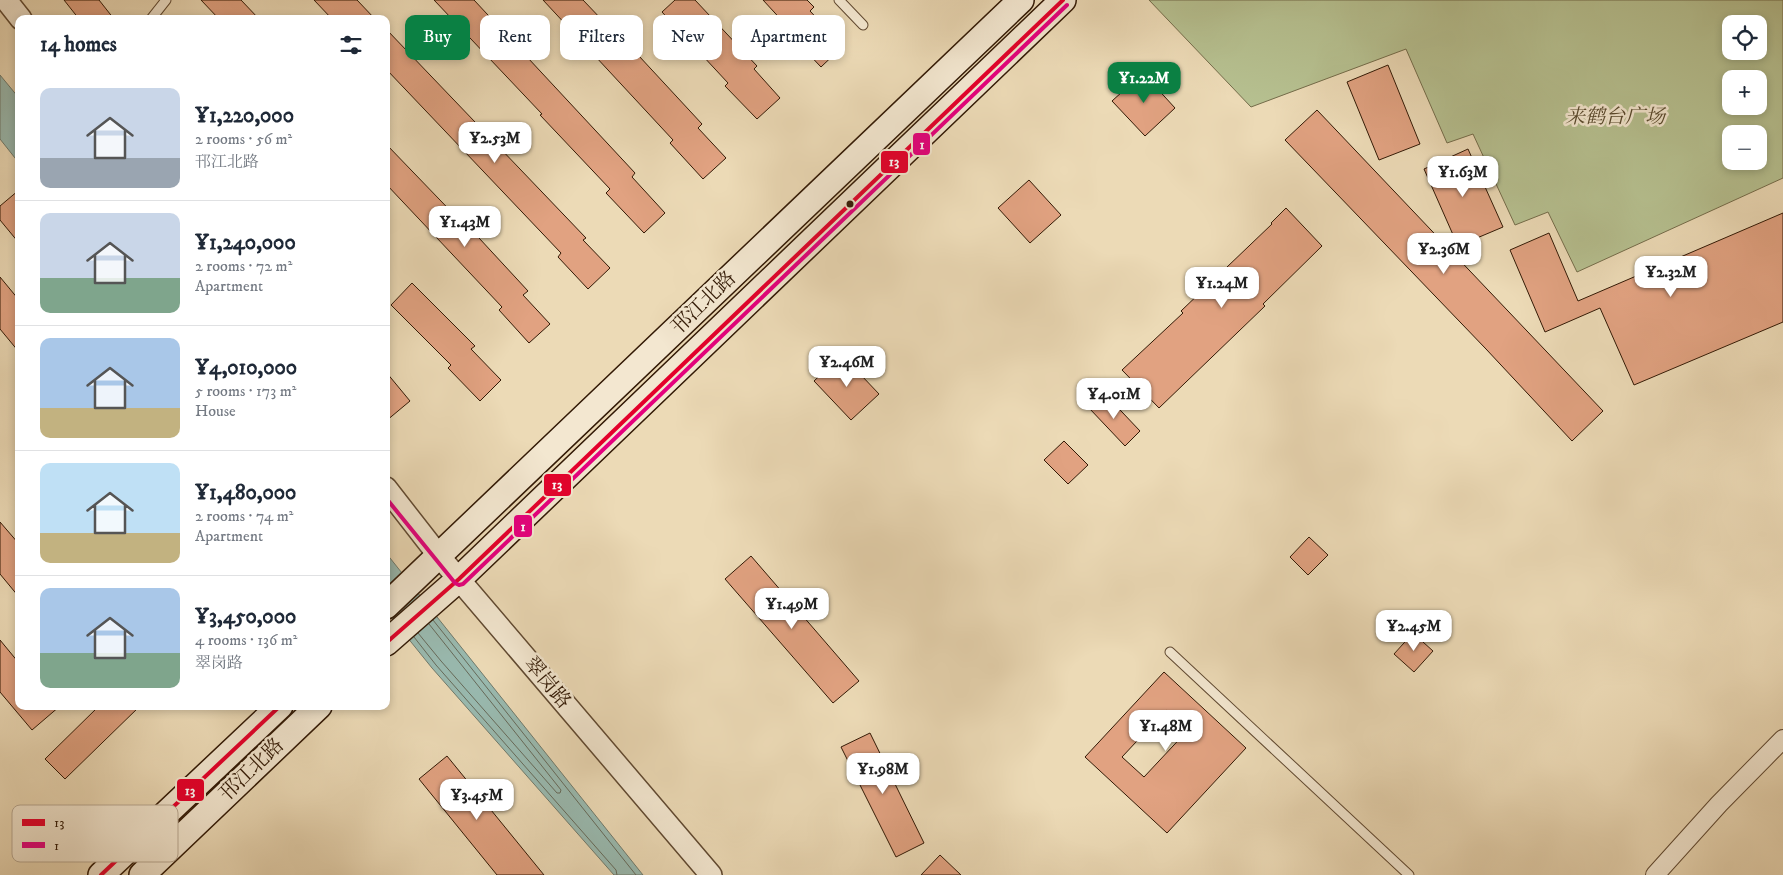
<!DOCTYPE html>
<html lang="en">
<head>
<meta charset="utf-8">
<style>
	body { margin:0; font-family:"IM FELL DW Pica","Noto Serif SC",serif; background:#f6f6f7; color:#1f2937; height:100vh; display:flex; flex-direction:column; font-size:19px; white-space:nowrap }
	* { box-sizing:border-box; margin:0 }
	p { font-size:16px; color:#747a83 }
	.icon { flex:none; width:28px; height:28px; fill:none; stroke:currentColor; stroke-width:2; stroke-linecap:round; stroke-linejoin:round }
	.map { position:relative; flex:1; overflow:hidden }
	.details { position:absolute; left:15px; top:15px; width:375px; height:695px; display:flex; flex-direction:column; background:#fff; border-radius:10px; box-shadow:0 2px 8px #0003 }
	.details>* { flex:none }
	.banner { position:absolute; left:405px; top:15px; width:475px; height:45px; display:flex; gap:10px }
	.controls { position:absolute; left:1722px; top:15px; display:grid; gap:10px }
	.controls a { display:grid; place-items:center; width:45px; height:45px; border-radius:10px; background:#fff; box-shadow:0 2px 8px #0003; font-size:25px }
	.price { position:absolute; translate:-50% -42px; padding:0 11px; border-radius:10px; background:#fff; color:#222; font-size:16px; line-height:32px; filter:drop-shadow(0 1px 2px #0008) }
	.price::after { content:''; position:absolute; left:50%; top:30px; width:15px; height:11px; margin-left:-8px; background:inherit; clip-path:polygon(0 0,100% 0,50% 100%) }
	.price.selected { background:#0b8043; color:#fff }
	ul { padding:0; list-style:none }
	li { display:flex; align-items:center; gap:15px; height:125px; padding:0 25px }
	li+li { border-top:1px solid #e0e1e3 }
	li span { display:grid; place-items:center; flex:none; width:140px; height:100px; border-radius:10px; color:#555 }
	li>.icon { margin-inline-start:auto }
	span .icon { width:60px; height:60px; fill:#fffc; stroke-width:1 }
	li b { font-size:21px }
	h2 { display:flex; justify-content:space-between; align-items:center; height:60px; padding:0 25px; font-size:21px }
	.chip { padding:0 18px; border-radius:10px; background:#fff; box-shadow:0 2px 8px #0003; font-size:18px; line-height:45px }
	.chip.selected { background:#0b8043; color:#fff }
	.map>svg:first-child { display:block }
	.green { fill:#b6c090; stroke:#746c4a; fill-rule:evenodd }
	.water { fill:#99bab0; stroke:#707a6c }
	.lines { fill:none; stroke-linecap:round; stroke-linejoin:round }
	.shore { stroke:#666a5a; stroke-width:1 }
	.building { fill:#e1a281; stroke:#321905; fill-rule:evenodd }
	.service-casing { stroke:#604931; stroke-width:11 }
	.minor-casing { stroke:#604931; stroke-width:20 }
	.tertiary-casing { stroke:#604931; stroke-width:24 }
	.secondary-casing { stroke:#321905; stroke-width:28 }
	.service { stroke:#f3e7d0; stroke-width:9 }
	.minor { stroke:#f3e7d0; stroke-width:18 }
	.tertiary { stroke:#f3e7d0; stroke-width:21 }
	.secondary { stroke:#f3e7d0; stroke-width:25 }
	.bus-1-casing { stroke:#f3e7d0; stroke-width:8 }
	.bus-2-casing { stroke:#f3e7d0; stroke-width:8 }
	.bus-1 { stroke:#e4002b; stroke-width:4 }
	.bus-2 { stroke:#e5007d; stroke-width:4 }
	.bus-dot { fill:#321905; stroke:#f3e7d0; stroke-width:2 }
	.labels { text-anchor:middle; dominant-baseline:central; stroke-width:5; stroke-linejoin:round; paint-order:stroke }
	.park-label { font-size:20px; font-style:italic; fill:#5a4b2f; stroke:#f3e7d0 }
	.street-label { font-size:20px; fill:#321905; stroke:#f3e7d0 }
	.key { fill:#f3e7d0; stroke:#b9a993; stroke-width:1 }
	.key-label { font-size:14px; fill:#321905 }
	.line-badge { stroke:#f3e7d0; stroke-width:2 }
	.badge-label { font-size:14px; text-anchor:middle; font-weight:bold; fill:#fff }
</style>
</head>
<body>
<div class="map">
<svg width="1783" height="875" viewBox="0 0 1783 875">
	<rect width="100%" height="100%" fill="#ecdab6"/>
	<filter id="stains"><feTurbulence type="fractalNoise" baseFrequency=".004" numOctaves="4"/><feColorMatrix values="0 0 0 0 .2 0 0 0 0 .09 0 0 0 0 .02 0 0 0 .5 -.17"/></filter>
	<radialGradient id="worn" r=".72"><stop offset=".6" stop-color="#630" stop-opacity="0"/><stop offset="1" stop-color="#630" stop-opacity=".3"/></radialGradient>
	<path class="green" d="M1149 0H1783V178L1577 272 1548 212 1515 225 1473 134 1447 143 1406 49 1251 107ZM1731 24H1759V51H1731ZM1731 79H1759V106H1731ZM1731 134H1759V161H1731Z"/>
	<g class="water">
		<path d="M0 75 19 98V163L0 139Z"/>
		<path d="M386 553 643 875H614L432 668 386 611Z"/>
	</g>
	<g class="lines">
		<g class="shore">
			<path d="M433 620 636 875"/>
			<path d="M418 633 441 661 557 793H560L561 790 429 624"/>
			<path d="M414 637 436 665 616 870 617 875"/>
		</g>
	</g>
	<g class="building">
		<path d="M64 0H99L114 19H79Z"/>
		<path d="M201 0H241L259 19H219Z"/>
		<path d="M314 0H357L375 19H332Z"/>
		<path d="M434 0H474L635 173 632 177 665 213 644 233 606 193 610 189 540 115 542 114Z"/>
		<path d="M543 0H583L624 43 626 42 702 124 698 128 726 158 703 179 670 143 673 140Z"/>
		<path d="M675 0H695L757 66 754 69 780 98 757 119 725 86 728 83 662 12Z"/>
		<path d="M763 0H807L814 7 810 11 843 46 821 67 783 27 786 25Z"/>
		<path d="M386 29 586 238 583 240 610 268 588 289 558 257 561 253 386 69Z"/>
		<path d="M1388 65 1420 144 1379 160 1347 82Z"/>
		<path d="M1143 73 1175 108 1145 136 1112 101Z"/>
		<path d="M1317 110 1603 411 1572 441 1486 349 1285 140Z"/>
		<path d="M386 144 466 227 467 225 528 291 523 295 550 324 529 343 499 310 502 307 386 184Z"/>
		<path d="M1468 149 1503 227 1458 246 1424 169Z"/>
		<path d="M1029 180 1061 215 1030 243 998 208Z"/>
		<path d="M19 190V243L0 220V206Z"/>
		<path d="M1286 208 1322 246 1263 304 1265 306 1159 408 1122 370 1183 313 1181 311 1272 224 1271 223Z"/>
		<path d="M1783 213V322L1634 385 1600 308 1545 332 1510 250 1549 233 1578 301Z"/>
		<path d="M0 277 19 300V352L0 329Z"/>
		<path d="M412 283 475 346 471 349 501 380 480 401 448 368 451 365 391 305Z"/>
		<path d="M842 355 879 394 851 420 814 381Z"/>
		<path d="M386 372 410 401 386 421Z"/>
		<path d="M1104 393 1140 431 1125 446 1089 408Z"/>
		<path d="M1064 441 1088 465 1068 484 1044 460Z"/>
		<path d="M0 522 19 544V597L0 574Z"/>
		<path d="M1309 537 1328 555 1308 575 1290 557Z"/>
		<path d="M751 556 859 681 833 703 725 579Z"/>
		<path d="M1413 633 1433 651 1414 672 1394 654Z"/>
		<path d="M0 640 19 663V706H60L32 730 0 692Z"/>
		<path d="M1164 672 1246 748 1167 833 1085 757ZM1166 710 1188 730 1144 777 1122 757Z"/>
		<path d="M99 706H140L65 779 45 759Z"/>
		<path d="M870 733 924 843 896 857 841 747Z"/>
		<path d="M447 756 544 875H497L419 779Z"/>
		<path d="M940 855 961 875H921Z"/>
	</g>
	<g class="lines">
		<defs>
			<g id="service">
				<path d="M839 0 863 25"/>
				<path d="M151 19 166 0"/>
				<path d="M1170 652 1409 875"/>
			</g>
			<path id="minor" d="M1655 875 1719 804 1783 739"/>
			<g id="tertiary">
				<path d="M6 0 21 19"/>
				<path d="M386 488 439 556 711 875"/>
			</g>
			<g id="secondary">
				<path d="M386 606 1021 0"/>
				<path d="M386 643 459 579 1063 0"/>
				<path d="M101 875 280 706"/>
				<path d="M142 875 319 706"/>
			</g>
		</defs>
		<use href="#service" class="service-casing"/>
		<use href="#minor" class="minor-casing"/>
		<use href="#tertiary" class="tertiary-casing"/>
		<use href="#secondary" class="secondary-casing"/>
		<use href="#service" class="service"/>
		<use href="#minor" class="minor"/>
		<use href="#tertiary" class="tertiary"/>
		<use href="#secondary" class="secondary"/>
		<defs>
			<g id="bus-1">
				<path d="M386 643 459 579 1063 0"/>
				<path d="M101 875 280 706"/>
			</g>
			<path id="bus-2" d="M386 498 455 583 459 585 463 584 1067 5"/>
		</defs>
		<use href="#bus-1" class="bus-1-casing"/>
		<use href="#bus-2" class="bus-2-casing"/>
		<use href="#bus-1" class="bus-1"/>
		<use href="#bus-2" class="bus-2"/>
	</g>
	<circle class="bus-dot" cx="850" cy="204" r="4.5"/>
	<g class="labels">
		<g class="park-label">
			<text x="1615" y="117">来鹤台广场</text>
		</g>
		<g class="street-label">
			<text transform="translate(704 303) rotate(-44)">邗江北路</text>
			<text transform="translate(547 683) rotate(50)">翠岗路</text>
			<text transform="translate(252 770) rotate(-44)">邗江北路</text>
		</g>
	</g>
	<rect x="12" y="805" width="166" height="57" rx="8" class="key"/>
	<rect x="22" y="819" width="23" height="7" fill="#e4002b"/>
	<rect x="22" y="842" width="23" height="6" fill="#e5007d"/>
	<g class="key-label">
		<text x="54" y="827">13</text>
		<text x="54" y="850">1</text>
	</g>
	<g class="line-badge">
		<rect x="912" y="132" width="19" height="24" rx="5" fill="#e5007d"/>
		<rect x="880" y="150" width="29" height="24" rx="5" fill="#e4002b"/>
		<rect x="543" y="473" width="29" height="24" rx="5" fill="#e4002b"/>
		<rect x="513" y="514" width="20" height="24" rx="5" fill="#e5007d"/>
		<rect x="176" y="778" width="29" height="24" rx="5" fill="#e4002b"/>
	</g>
	<g class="badge-label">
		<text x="922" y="149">1</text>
		<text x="894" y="166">13</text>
		<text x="557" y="489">13</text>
		<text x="523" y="531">1</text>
		<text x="190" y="795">13</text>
	</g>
	<rect width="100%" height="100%" filter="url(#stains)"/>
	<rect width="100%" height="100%" fill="url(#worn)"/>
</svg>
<div class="controls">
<a><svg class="icon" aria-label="locate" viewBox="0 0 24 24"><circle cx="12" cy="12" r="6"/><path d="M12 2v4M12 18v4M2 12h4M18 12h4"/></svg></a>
<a>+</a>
<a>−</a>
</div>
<b class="price selected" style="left:1144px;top:104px">¥1.22M</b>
<b class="price" style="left:495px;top:164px">¥2.53M</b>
<b class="price" style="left:1463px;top:198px">¥1.63M</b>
<b class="price" style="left:465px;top:248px">¥1.43M</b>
<b class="price" style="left:1444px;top:275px">¥2.36M</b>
<b class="price" style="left:1671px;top:298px">¥2.32M</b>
<b class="price" style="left:1222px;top:309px">¥1.24M</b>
<b class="price" style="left:847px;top:388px">¥2.46M</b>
<b class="price" style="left:1114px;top:420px">¥4.01M</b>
<b class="price" style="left:792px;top:630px">¥1.49M</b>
<b class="price" style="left:1414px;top:652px">¥2.45M</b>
<b class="price" style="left:1166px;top:752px">¥1.48M</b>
<b class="price" style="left:883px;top:795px">¥1.98M</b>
<b class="price" style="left:477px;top:821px">¥3.45M</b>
<div class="banner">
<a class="chip selected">Buy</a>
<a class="chip">Rent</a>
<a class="chip">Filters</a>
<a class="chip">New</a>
<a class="chip">Apartment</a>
</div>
<section class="details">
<h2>14 homes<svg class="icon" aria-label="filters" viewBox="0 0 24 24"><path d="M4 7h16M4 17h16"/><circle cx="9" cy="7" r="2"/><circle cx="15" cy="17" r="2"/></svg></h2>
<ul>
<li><span style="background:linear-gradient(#c9d6e8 70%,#9aa5b1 0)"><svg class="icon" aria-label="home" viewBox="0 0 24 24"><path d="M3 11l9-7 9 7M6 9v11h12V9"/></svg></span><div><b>¥1,220,000</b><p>2 rooms · 56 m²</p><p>邗江北路</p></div></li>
<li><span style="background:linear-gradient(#c9d6e8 65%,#7fa58c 0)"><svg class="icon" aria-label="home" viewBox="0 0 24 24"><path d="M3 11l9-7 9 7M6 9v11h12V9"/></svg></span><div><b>¥1,240,000</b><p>2 rooms · 72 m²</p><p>Apartment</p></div></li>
<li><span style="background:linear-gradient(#a9c7e8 70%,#c2b280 0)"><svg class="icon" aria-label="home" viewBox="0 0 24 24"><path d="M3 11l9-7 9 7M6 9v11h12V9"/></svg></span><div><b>¥4,010,000</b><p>5 rooms · 173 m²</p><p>House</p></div></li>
<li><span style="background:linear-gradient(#bfe0f5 70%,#c2b280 0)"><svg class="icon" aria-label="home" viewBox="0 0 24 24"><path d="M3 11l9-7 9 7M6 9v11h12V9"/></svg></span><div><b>¥1,480,000</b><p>2 rooms · 74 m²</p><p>Apartment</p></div></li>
<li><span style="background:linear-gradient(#a9c7e8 65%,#7fa58c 0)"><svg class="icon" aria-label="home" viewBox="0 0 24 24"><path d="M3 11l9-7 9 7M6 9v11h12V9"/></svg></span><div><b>¥3,450,000</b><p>4 rooms · 136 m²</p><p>翠岗路</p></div></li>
</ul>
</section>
</div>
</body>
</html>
